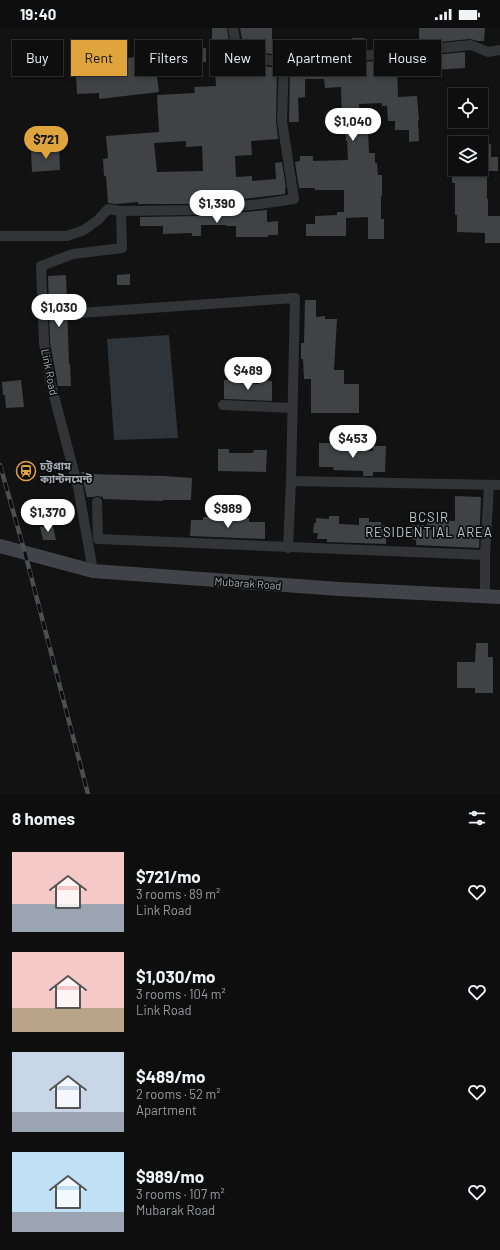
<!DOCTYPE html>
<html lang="en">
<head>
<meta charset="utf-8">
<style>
	body { margin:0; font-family:Barlow,"Noto Sans Bengali",sans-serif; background:#171717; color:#f1f3f6; height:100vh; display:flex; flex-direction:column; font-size:15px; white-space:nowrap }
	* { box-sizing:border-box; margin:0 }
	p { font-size:13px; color:#9b9c9e }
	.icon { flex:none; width:22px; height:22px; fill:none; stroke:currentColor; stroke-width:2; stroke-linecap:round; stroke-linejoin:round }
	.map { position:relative; height:766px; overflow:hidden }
	.sheet { display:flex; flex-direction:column; background:#0e0e0e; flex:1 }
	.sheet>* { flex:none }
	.hud { position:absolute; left:12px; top:12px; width:476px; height:36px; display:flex; gap:8px }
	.fabs { position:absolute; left:448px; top:60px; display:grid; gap:8px }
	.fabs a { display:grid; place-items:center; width:40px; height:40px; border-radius:0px; background:#0e0e0e; box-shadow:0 2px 6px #0003,0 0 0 1px #2e2e2e; font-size:20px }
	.price { position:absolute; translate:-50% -34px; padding:0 9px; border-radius:14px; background:#fff; color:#222; font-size:13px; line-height:26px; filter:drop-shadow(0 1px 2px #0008) }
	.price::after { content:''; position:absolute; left:50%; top:24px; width:12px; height:9px; margin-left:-6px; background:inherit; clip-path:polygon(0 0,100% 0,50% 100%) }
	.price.current { background:#e0a43d; color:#111 }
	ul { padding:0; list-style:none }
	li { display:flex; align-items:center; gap:12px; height:100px; padding:0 12px }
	li span { display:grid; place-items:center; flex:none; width:112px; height:80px; border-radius:0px; color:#555 }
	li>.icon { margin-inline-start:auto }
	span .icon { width:48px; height:48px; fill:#fffc; stroke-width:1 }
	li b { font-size:17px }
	h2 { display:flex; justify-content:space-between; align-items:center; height:48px; padding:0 12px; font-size:17px }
	.tag { padding:0 14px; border-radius:0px; background:#0e0e0e; box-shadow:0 2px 6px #0003,0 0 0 1px #2e2e2e; font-size:14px; line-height:36px }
	.tag.current { background:#e0a43d; color:#111 }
	.status { display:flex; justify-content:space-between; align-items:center; height:28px; padding:0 20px; background:#0e0e0e; direction:ltr }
	.status svg { height:11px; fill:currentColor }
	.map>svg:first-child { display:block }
	.water { fill:#2d353b }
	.building { fill:#414246; fill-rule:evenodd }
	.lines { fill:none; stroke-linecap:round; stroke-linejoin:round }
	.street { stroke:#333438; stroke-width:10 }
	.secondary { stroke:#414348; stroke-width:14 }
	.rail-casing { stroke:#4c4e53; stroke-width:4.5 }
	.rail { stroke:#0d0d0e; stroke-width:3; stroke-dasharray:9; stroke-linecap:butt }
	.labels { text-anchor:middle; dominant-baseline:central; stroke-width:3.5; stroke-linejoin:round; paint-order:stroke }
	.street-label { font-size:11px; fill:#a5a9b3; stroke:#0d0d0e }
	.poi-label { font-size:11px; font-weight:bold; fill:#a5a9b3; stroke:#0d0d0e; text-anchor:start }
	.quarter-label { font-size:13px; letter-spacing:1px; fill:#c5c8cf; stroke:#0d0d0e }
</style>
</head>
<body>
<div class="status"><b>19:40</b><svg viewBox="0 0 49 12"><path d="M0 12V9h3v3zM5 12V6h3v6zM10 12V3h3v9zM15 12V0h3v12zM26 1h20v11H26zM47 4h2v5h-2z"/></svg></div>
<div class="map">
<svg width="500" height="766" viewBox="0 0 500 766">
	<rect width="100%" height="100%" fill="#121213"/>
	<path class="water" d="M169 307 178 410 114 412 107 311Z"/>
	<g class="building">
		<path d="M212 0H227L229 14 212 15Z"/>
		<path d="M240 0H272V13H278V20L297 19V17L308 16V15H352V10H364V21L301 28H284L244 22Z"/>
		<path d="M419 0H485L484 13H478L470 11 419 16Z"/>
		<path d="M153 18 159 64 99 71V65L77 66 75 29 89 28V34L135 29 134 21Z"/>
		<rect x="194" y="20" width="12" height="14"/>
		<path d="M465 24V40L433 42V27Z"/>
		<path d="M375 33V38L397 37 398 69 417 68 419 92H418L419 113 409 114V102H395V93H388L387 78H382V75L359 76 361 102H368L369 125H375V135H377L378 147H382V168H381V191H384V211H368V189L346 190V208H306V196H315V188L337 187V184H344V162H315V160H299L295 134 300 133V128H313V133L348 132 347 112 346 113 345 97H342L341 59 325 60 324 51H305V69L298 70 299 94H289L290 40H302Z"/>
		<path d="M243 35 277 40 276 93 278 111 251 113 252 127 235 128 236 149 252 148V153L276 151 275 135 282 134 286 160H285V166L200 176H138V174L116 176 108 175 106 148H104L103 131 108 130 106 108 159 104 157 67 195 65 194 59 216 58 215 40 242 38ZM186 113V119L202 118 203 143 157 144 154 115Z"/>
		<path d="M481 116H491V129H498V143H487V171H488V188H500V215H485V205L457 204V187H455V155H452V143H481Z"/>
		<path d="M59 119 60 142 32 144 31 122 46 121V120Z"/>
		<path d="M267 182V194L278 193V207H268V209H236V198H226V197H201V208H192V205L163 206V198H140V189L201 188Z"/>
		<path d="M130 246V257H117V247Z"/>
		<path d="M66 247 69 336H70L71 358H58L50 314 48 248Z"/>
		<path d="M305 272H316V289L325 288V291H337L334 342H344V356H359V385H311V351H304L303 331H301V315H304Z"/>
		<path d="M21 352 24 379 6 380 5 367H3L2 354Z"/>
		<path d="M224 352H237V355L259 356V352L272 353V373L224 371Z"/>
		<path d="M319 415H332V419L353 420V422L373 423V418H386L385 444H373V448H363V443L333 442 334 439H319Z"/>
		<path d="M218 421H229V425H253L254 422H267L266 444 218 443Z"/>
		<path d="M81 444H87V446L164 448 192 450 191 472H163V473L130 472 103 471V469L97 468 93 469H87Z"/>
		<path d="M455 468 481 469 479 520 416 517V512L411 511 412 497H427V492L455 493Z"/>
		<path d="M329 488H339V496L359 497V490H369V494H381V497L387 498 386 516 327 514V511H317L318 505H313L314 495H316V490L329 491Z"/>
		<path d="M203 489H215V492H239V490H249V494H265V511L190 508 191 492H203Z"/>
		<path d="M53 498 56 512H43L40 499Z"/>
		<path d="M476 615H488V629H493V665H475V660H457V634H475Z"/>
	</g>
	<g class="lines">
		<g class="street">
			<path d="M233 0 238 28 284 34H301L471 17 488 24 500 22"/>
			<path d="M0 208H67L84 202 98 192 108 181 121 183 200 182 260 176 294 171 282 93 284 34"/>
			<path d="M79 285 295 270 291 453 288 520"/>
			<path d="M223 377 292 380"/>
			<path d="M291 453 500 457"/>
			<path d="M97 474 98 511 485 527"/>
			<path d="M93 543 78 459 50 353 44 315 41 238 73 226 122 220 121 183"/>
			<path d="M485 568V527L489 457"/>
		</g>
		<path class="secondary" d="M0 518 93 543 339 561 500 569"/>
		<defs>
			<path id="rail" d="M0 437 25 525 88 766"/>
		</defs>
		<use href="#rail" class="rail-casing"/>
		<use href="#rail" class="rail"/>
	</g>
	<defs>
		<symbol id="station-ring" viewBox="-11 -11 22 22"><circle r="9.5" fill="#0d0d0e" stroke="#e0a43d" stroke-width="1.5"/><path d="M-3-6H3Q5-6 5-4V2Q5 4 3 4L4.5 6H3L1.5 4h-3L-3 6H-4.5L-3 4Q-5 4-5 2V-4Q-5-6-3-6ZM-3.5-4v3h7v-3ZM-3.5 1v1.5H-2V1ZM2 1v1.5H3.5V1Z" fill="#e0a43d"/></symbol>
	</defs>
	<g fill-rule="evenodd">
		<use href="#station-ring" x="15" y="432" width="22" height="22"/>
	</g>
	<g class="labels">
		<g class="street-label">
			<text transform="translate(50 344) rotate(79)">Link Road</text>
			<text transform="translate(248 555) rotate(4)">Mubarak Road</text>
		</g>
		<g class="poi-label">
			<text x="40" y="437">চট্টগ্রাম<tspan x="40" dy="13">ক্যান্টনমেন্ট</tspan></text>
		</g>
		<g class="quarter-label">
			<text x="429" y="489">BCSIR<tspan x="429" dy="15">RESIDENTIAL AREA</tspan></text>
		</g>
	</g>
</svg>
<div class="fabs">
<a><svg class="icon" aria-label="locate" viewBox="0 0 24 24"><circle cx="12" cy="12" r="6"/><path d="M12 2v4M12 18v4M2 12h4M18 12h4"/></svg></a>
<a><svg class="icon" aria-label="layers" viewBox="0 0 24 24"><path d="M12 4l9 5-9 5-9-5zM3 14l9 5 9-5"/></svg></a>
</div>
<b class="price" style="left:353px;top:114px">$1,040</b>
<b class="price current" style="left:46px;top:132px">$721</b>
<b class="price" style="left:217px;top:196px">$1,390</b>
<b class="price" style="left:59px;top:300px">$1,030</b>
<b class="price" style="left:248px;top:363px">$489</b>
<b class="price" style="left:353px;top:431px">$453</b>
<b class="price" style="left:228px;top:501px">$989</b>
<b class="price" style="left:48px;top:505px">$1,370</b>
<div class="hud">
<a class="tag">Buy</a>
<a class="tag current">Rent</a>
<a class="tag">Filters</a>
<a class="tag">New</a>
<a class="tag">Apartment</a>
<a class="tag">House</a>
</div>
</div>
<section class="sheet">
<h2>8 homes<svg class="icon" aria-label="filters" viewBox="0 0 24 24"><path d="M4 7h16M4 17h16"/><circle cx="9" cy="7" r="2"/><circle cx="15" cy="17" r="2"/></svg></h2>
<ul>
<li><span style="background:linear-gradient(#f6c9c9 65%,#9aa5b1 0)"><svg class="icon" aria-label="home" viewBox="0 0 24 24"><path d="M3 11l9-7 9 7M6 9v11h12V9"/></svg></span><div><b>$721/mo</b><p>3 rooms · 89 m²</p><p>Link Road</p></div><svg class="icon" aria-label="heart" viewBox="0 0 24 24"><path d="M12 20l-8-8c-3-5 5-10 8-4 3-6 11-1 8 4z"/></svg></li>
<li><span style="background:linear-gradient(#f6c9c9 70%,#b9a48a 0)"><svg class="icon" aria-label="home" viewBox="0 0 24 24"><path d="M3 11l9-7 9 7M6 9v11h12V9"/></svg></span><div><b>$1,030/mo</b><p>3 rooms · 104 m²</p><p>Link Road</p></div><svg class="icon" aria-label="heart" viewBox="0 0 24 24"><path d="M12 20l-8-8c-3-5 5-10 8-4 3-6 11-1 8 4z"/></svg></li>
<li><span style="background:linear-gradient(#c9d6e8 75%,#9aa5b1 0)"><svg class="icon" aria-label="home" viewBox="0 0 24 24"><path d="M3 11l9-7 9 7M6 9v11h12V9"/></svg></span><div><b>$489/mo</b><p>2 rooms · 52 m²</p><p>Apartment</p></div><svg class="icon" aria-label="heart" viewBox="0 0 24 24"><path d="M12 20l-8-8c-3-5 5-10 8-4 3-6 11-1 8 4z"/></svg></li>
<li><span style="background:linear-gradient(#bfe0f5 75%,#9aa5b1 0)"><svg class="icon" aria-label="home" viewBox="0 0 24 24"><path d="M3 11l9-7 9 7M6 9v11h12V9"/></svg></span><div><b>$989/mo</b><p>3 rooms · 107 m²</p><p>Mubarak Road</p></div><svg class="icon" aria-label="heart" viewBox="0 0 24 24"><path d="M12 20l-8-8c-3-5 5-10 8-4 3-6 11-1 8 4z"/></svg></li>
</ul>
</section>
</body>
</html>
